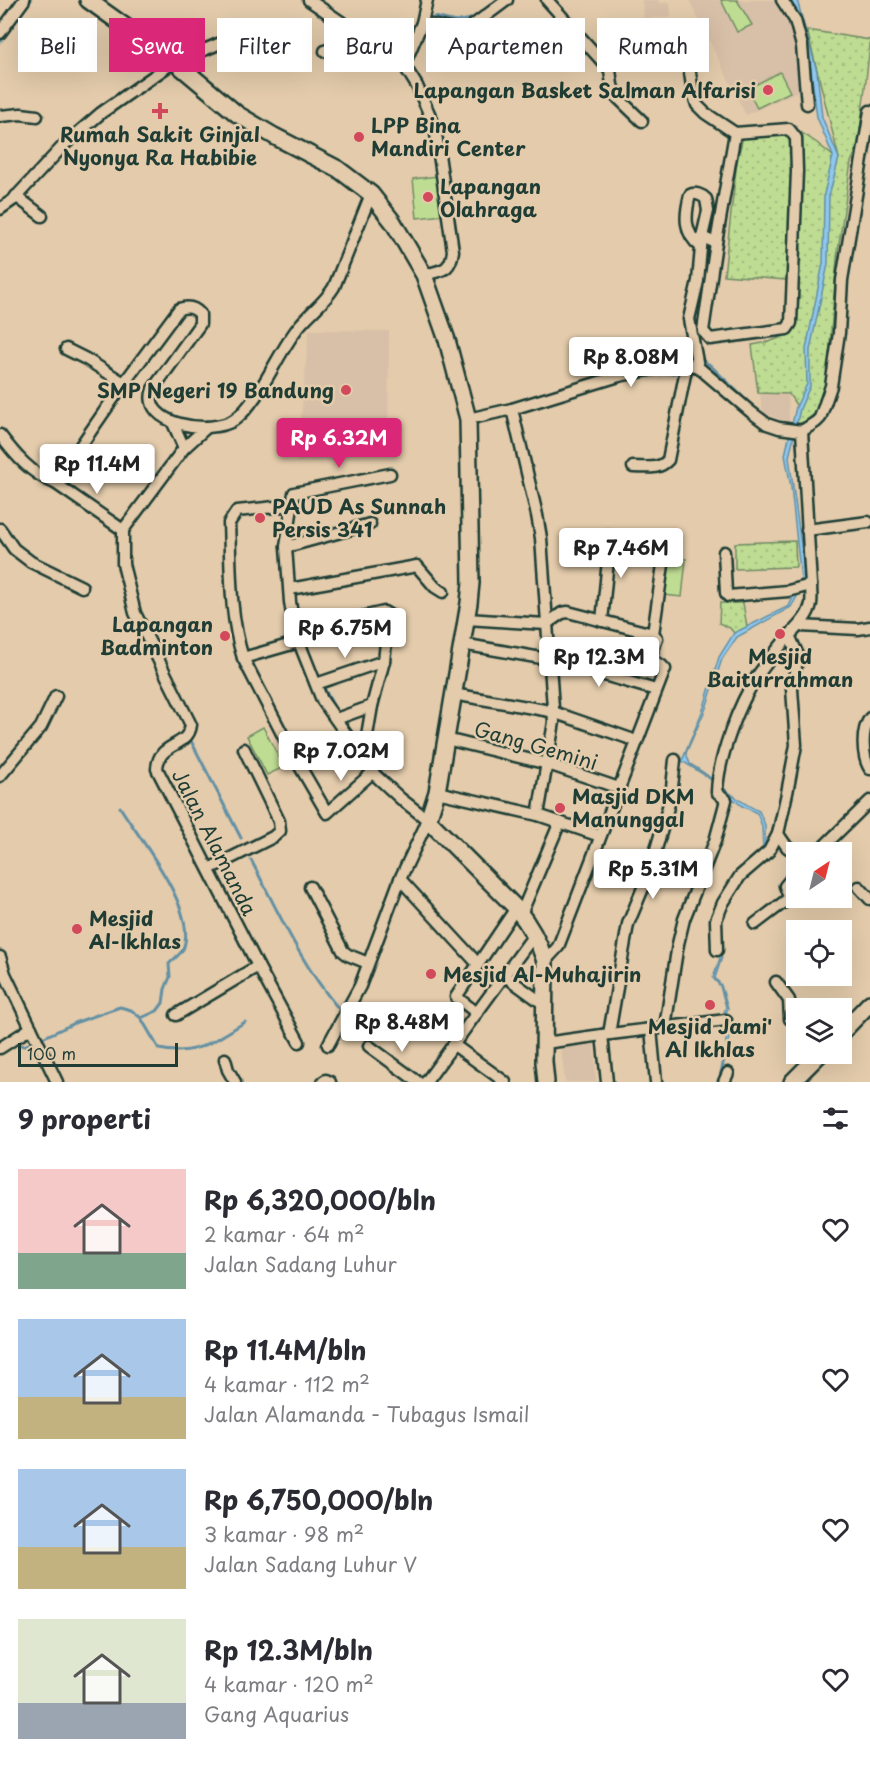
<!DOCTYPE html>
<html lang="id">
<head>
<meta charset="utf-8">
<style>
	body { margin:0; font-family:"Playpen Sans",sans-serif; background:#f7f7f7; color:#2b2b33; height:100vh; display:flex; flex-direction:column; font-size:22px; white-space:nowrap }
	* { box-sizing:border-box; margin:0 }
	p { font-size:20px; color:#7c7c81 }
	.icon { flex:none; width:33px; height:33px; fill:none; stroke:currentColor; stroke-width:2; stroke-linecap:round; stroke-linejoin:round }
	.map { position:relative; height:1082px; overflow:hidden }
	.sheet { display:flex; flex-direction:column; background:#fff; flex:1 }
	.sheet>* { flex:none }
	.hud { position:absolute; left:18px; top:18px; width:834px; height:54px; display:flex; gap:12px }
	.needle { width:39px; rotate:35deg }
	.buttons { position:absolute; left:786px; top:842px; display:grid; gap:12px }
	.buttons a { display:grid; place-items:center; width:66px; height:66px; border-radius:0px; background:#fff; box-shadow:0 6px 24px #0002; font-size:30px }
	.scale { position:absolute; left:18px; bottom:15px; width:160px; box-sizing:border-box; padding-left:6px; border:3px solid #1f3d34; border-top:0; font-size:16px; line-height:21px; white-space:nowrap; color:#1f3d34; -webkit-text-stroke:4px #e3cbab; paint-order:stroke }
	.price { position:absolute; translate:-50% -51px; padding:0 14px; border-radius:6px; background:#fff; color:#222; font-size:20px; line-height:39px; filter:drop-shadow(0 2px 3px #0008) }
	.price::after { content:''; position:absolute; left:50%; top:36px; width:18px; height:14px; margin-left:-9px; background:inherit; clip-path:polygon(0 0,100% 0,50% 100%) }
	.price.active { background:#db2777; color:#fff }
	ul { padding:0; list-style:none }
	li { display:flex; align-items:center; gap:18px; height:150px; padding:0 18px }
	li span { display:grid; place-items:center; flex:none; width:168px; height:120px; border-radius:0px; color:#555 }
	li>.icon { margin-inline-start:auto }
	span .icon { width:72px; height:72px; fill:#fffc; stroke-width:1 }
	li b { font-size:26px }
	h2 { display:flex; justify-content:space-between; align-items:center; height:72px; padding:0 18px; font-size:26px }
	.pill { padding:0 21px; border-radius:0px; background:#fff; box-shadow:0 6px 24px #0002; font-size:21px; line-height:54px }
	.pill.active { background:#db2777; color:#fff }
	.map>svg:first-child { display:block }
	.built { fill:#d8bfa7 }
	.grass { fill:url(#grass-dots); stroke:#6f8c64; stroke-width:1.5 }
	.garden { fill:#bfdc93; stroke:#6f8c64; stroke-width:1.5 }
	.water { fill:#90c7ee; stroke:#6390a4; stroke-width:1.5 }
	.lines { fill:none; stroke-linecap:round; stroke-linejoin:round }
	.stream { stroke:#6390a4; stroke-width:3 }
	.street-casing { stroke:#1f3d34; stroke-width:15 }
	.secondary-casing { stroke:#1f3d34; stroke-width:20 }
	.street { stroke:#e3cbab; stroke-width:10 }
	.secondary { stroke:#e3cbab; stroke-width:15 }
	.poi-dot { fill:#d1495b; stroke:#e3cbab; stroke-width:2 }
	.labels { text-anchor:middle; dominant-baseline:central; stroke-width:5; stroke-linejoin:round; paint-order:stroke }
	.poi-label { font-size:20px; font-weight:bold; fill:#1f3d34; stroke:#e3cbab; text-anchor:start }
	.street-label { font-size:20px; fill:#1f3d34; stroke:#e3cbab }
</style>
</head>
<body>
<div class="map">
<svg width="870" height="1082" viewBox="0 0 870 1082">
	<defs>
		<pattern id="grass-dots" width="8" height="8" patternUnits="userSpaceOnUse" patternTransform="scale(1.5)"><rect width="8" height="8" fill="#bfdc93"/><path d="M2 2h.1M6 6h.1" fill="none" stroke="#a4be7f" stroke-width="1.8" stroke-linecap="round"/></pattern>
	</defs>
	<rect width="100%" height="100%" fill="#e3cbab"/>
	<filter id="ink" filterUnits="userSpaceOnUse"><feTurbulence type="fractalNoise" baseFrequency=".0167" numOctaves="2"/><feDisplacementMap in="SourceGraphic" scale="12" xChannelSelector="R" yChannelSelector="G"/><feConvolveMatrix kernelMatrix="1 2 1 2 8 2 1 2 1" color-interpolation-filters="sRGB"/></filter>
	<g filter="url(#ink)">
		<g class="built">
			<path d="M642 0H658L659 3H670L671 17 644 18Z"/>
			<path d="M689 0H779L795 24 800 90 746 115Z"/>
			<path d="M309 330 389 331 388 449 337 451V461L297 462Z"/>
			<path d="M760 394 788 395 789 423 763 413Z"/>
			<path d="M594 1040 596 1082H565L561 1047Z"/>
		</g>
		<g class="grass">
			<path d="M807 30 870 40V45L858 147 851 162 837 258 827 381 818 411 804 422 794 424 798 408 789 394 758 393 752 345C798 338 800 325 798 281L724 275 737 161 743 137 768 125 796 129 817 143 833 156 839 158Z"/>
			<path d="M795 541 796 567 735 569V543Z"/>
			<path d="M720 603H743L747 627 734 633 730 628 719 623Z"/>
		</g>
		<g class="garden">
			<path d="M721 0H737L752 25 737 32Z"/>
			<path d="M780 72 790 92 757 108 747 89Z"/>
			<path d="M438 176 443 215 417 218 413 179Z"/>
			<path d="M668 558 686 559 682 597 664 595Z"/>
			<path d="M263 727 284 767 267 775 247 736Z"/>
		</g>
		<path class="water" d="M791 0H797L817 71 822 117 839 158 829 196 828 264 810 350V386L800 409 789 457 806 581 791 607 737 637 722 659 706 708 686 753 690 764C715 778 732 799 759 811L765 825V852L743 869 722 900 715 919V951L722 957 715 978 721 985 728 1008 724 1018 729 1038 720 1082H718L726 1048V1035L722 1018 726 1007 720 986 713 978 720 958 712 952C712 941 711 928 713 918 719 891 741 867 763 851L762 826 757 813 742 806 706 776 682 761 704 707 719 657 734 633 789 606 801 580 791 487 785 455 796 407 807 384 806 349 823 263 824 194 833 156 817 117 811 70Z"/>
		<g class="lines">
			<g class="stream">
				<path d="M434 17 456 22 476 18"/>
				<path d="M0 42 31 0"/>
				<path d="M700 359 710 365 748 402"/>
				<path d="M631 368 669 361"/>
				<path d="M648 375 682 372"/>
				<path d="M493 408 521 401"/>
				<path d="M312 662 319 678"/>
				<path d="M323 686 337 713"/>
				<path d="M190 739 241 838"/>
				<path d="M372 761 389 781"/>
				<path d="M727 761 738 727"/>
				<path d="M120 807C140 840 196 907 184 947 181 955 174 958 169 964L170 977 165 989 163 1003 157 1011 141 1018"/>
				<path d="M251 860C278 911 300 963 338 1008"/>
				<path d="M40 1039 77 1022 120 1007 131 1010 141 1018 159 1049C196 1057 215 1040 245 1022"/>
				<path d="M14 1043 24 1046 34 1042"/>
			</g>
			<defs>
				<g id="street">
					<path d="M309 0 404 65 417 86 435 127 453 251C450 272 442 270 424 275"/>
					<path d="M547 0 610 70 612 85 616 96 642 121"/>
					<path d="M782 0 795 20 802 46 807 104"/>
					<path d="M422 23 455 30 468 29 507 0"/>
					<path d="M0 33 24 0"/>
					<path d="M686 46 693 93 697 105 705 113 735 133 789 129 796 138 797 171 791 323 787 329 710 339 703 331 716 243 702 237"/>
					<path d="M325 51 337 45 350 27"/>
					<path d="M404 65 422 23 427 0"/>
					<path d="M0 116 21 114 37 116"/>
					<path d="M16 196 42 216"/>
					<path d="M0 209 13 200 65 144 101 113 171 64 256 28"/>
					<path d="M716 243 735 133"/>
					<path d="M66 349 86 359 124 383"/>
					<path d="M698 367 689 319 698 281 702 237 708 211 706 199C702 195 695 192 690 195 685 215 683 233 701 247"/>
					<path d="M512 409 537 515 541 538 554 722 538 815"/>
					<path d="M468 419 512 409 619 376 674 365 687 364 698 367 751 412 767 424 779 428 802 431 816 422 820 418 831 386 839 333 842 280 870 111"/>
					<path d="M173 423 184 448"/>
					<path d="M0 435C15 455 31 474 55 483L123 530"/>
					<path d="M633 467C646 467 659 470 668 460L687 364"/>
					<path d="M55 483 124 383 179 309C188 306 194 307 200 314V324L153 389C140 426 212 435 234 420 260 402 278 351 300 325 311 312 325 302 334 287L371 194"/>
					<path d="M293 505 237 511 229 523C231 568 229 614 243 658L291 751 327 813 373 772"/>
					<path d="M0 529 14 549 31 562 82 587"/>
					<path d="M123 530V564L135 613 191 725C188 749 158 741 157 769L258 966 299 1042"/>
					<path d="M123 530 184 448 207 427"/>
					<path d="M807 530 868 522"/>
					<path d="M286 547 370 524"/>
					<path d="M724 552 726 593 728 596 788 591 811 585"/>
					<path d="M290 589 417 566 435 587 443 592"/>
					<path d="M467 619 546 624 562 613 568 612 653 634"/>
					<path d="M602 621 608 560V536"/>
					<path d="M800 626 858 629 870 627"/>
					<path d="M295 632 384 612 389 615 384 661 372 706 363 759"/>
					<path d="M653 634 667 537"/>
					<path d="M462 644 547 659"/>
					<path d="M243 658 299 642"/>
					<path d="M549 659 656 690"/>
					<path d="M316 684 384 661"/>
					<path d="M453 694 550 711"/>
					<path d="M553 712 631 739"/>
					<path d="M870 718C861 730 862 757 870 769"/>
					<path d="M336 719 372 706"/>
					<path d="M446 739 548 764 616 787"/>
					<path d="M0 776 41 727 56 696"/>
					<path d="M437 792 538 815 600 836"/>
					<path d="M778 834 787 847 796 853"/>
					<path d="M818 852 870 801"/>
					<path d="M209 869 273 837 280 831 279 821 244 749"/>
					<path d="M400 879 478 964"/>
					<path d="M310 887 343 951 348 955 368 963"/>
					<path d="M859 887 870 899"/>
					<path d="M521 914 560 822"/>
					<path d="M755 924 788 899 789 897 785 886 796 873"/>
					<path d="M717 950 716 920 723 903 740 876 769 851 778 834 787 793 796 745 792 689 798 655 789 635"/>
					<path d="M0 957 5 974 57 1082"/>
					<path d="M545 961 558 947 665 669 661 665 650 660 657 638 653 634"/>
					<path d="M505 976 545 1005"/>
					<path d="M776 982 789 1000 790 1019"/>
					<path d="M477 1013 456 997 516 908"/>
					<path d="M176 1015 258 966"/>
					<path d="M665 1027 678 944 684 919 715 841 726 800 717 792C718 758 739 703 758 675 767 662 777 650 787 638 796 628 808 618 811 604 812 598 811 591 811 585L802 431"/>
					<path d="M651 1029 656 1082"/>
					<path d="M609 1034 628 924 648 876 662 829 671 796 675 760"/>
					<path d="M602 1035 607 1082"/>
					<path d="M545 1043 602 1035 726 1020"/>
					<path d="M328 1045 360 986 400 879 428 820 401 799 375 775 322 700 295 632 290 602 286 547 294 493 390 474"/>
					<path d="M454 1045 505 1082"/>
					<path d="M369 1046 418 1082"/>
					<path d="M0 1048 31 1028"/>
					<path d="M225 1059 228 1070 235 1082"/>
					<path d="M323 1082 326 1080 330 1082"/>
					<path d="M426 1082 534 935"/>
					<path d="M724 1082 728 1073"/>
				</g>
				<g id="secondary">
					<path d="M88 0 175 62 237 114 274 136 338 169 371 194 393 222 424 275 447 340 468 419 471 583 469 603 437 792 428 820 516 908C529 924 539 942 545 961L544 1062 546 1082"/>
					<path d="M842 1032 870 1003"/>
					<path d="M792 1082 821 1053"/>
				</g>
			</defs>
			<use href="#street" class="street-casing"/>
			<use href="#secondary" class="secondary-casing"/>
			<use href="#street" class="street"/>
			<use href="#secondary" class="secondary"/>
		</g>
	</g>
	<g class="poi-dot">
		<circle cx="768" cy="90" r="6"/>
		<path d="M157 102h6v6h6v6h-6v6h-6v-6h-6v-6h6z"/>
		<circle cx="359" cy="137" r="6"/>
		<circle cx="428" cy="197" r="6"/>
		<circle cx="346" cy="390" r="6"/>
		<circle cx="260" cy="518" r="6"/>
		<circle cx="780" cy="634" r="6"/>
		<circle cx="225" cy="636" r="6"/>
		<circle cx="560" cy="808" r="6"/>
		<circle cx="77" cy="929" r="6"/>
		<circle cx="431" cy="974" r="6"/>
		<circle cx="710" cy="1005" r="6"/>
	</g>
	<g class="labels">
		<g class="poi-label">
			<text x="756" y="90" text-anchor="end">Lapangan Basket Salman Alfarisi</text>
			<text x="371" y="125">LPP Bina<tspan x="371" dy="23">Mandiri Center</tspan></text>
			<text x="160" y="134" text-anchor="middle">Rumah Sakit Ginjal<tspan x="160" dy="23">Nyonya Ra Habibie</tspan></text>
			<text x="440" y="186">Lapangan<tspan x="440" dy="23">Olahraga</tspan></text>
			<text x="334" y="390" text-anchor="end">SMP Negeri 19 Bandung</text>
			<text x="272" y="506">PAUD As Sunnah<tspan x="272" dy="23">Persis 341</tspan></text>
			<text x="213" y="624" text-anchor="end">Lapangan<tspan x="213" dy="23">Badminton</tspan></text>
			<text x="780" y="656" text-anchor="middle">Mesjid<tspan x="780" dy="23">Baiturrahman</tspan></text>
			<text x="572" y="796">Masjid DKM<tspan x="572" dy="23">Manunggal</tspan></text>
			<text x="89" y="918">Mesjid<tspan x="89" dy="23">Al-Ikhlas</tspan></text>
			<text x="443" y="974">Mesjid Al-Muhajirin</text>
			<text x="710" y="1026" text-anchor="middle">Mesjid Jami'<tspan x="710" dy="23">Al Ikhlas</tspan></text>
		</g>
		<g class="street-label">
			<text transform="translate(536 745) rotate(16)">Gang Gemini</text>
			<text transform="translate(215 842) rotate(63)">Jalan Alamanda</text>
		</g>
	</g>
</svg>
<div class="buttons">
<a><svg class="needle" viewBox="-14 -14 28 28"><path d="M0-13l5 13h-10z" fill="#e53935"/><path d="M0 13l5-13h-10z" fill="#7c7c81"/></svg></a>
<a><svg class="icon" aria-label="locate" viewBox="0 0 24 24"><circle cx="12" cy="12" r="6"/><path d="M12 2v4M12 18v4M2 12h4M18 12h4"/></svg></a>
<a><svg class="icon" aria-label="layers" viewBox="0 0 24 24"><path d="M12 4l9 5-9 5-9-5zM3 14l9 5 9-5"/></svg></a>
</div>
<div class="scale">100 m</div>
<b class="price" style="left:631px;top:388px">Rp 8.08M</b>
<b class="price active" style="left:339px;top:469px">Rp 6.32M</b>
<b class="price" style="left:97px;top:495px">Rp 11.4M</b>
<b class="price" style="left:621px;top:579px">Rp 7.46M</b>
<b class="price" style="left:345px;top:659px">Rp 6.75M</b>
<b class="price" style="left:599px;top:688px">Rp 12.3M</b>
<b class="price" style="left:341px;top:782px">Rp 7.02M</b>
<b class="price" style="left:653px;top:900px">Rp 5.31M</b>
<b class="price" style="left:402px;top:1053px">Rp 8.48M</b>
<div class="hud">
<a class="pill">Beli</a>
<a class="pill active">Sewa</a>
<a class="pill">Filter</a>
<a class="pill">Baru</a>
<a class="pill">Apartemen</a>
<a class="pill">Rumah</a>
</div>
</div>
<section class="sheet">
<h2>9 properti<svg class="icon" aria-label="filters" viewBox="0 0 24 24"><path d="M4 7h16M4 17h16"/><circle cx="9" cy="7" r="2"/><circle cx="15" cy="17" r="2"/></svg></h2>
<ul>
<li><span style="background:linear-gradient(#f6c9c9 70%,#7fa58c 0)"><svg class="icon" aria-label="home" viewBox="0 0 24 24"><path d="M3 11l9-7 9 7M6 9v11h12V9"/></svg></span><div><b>Rp 6,320,000/bln</b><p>2 kamar · 64 m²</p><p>Jalan Sadang Luhur</p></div><svg class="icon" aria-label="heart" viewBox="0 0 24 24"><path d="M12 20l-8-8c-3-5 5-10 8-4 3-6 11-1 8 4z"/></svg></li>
<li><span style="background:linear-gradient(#a9c7e8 65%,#c2b280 0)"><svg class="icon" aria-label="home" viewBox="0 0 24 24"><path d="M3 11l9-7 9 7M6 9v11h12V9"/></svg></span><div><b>Rp 11.4M/bln</b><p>4 kamar · 112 m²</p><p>Jalan Alamanda - Tubagus Ismail</p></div><svg class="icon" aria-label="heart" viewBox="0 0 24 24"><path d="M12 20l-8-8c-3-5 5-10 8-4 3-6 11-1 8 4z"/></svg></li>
<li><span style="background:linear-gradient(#a9c7e8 65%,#c2b280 0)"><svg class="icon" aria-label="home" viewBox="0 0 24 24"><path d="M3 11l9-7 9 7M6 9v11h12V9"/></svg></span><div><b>Rp 6,750,000/bln</b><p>3 kamar · 98 m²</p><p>Jalan Sadang Luhur V</p></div><svg class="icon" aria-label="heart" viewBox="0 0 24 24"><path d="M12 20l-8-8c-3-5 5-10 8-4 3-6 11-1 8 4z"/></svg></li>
<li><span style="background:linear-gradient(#dfe7d0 70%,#9aa5b1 0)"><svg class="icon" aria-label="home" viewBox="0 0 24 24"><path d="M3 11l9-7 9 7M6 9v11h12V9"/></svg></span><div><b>Rp 12.3M/bln</b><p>4 kamar · 120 m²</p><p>Gang Aquarius</p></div><svg class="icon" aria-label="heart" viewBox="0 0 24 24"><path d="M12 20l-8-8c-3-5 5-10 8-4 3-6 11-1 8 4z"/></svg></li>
</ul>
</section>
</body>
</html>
